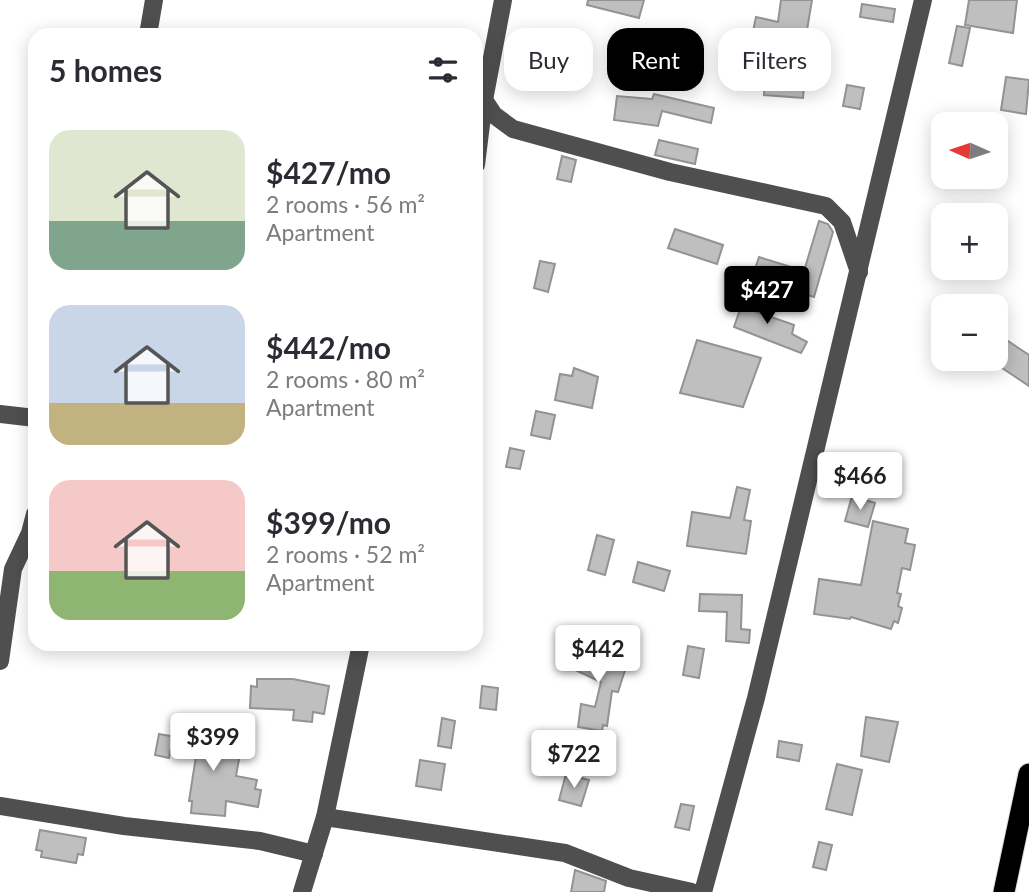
<!DOCTYPE html>
<html lang="en">
<head>
<meta charset="utf-8">
<style>
	body { margin:0; font-family:Lato,sans-serif; background:#f2f2f3; color:#2b2b33; height:100vh; display:flex; flex-direction:column; font-size:26px; white-space:nowrap }
	* { box-sizing:border-box; margin:0 }
	p { font-size:23px; color:#7c7c81 }
	.icon { flex:none; width:38px; height:38px; fill:none; stroke:currentColor; stroke-width:2; stroke-linecap:round; stroke-linejoin:round }
	.map { position:relative; flex:1; overflow:hidden }
	.details { position:absolute; left:28px; top:28px; width:455px; height:623px; display:flex; flex-direction:column; background:#fff; border-radius:21px; box-shadow:0 4px 18px #0003 }
	.details>* { flex:none }
	.hud { position:absolute; left:504px; top:28px; width:420px; height:63px; display:flex; gap:14px }
	.needle { width:46px; rotate:273deg }
	.buttons { position:absolute; left:931px; top:112px; display:grid; gap:14px }
	.buttons a { display:grid; place-items:center; width:77px; height:77px; border-radius:14px; background:#fff; box-shadow:0 4px 18px #0003; font-size:35px }
	.price { position:absolute; translate:-50% -60px; padding:0 16px; border-radius:7px; background:#fff; color:#222; font-size:23px; line-height:46px; filter:drop-shadow(0 2px 4px #0008) }
	.price::after { content:''; position:absolute; left:50%; top:42px; width:21px; height:16px; margin-left:-10px; background:inherit; clip-path:polygon(0 0,100% 0,50% 100%) }
	.price.selected { background:#000; color:#fff }
	ul { padding:0; list-style:none }
	li { display:flex; align-items:center; gap:21px; height:175px; padding:0 21px }
	li span { display:grid; place-items:center; flex:none; width:196px; height:140px; border-radius:21px; color:#555 }
	li>.icon { margin-inline-start:auto }
	span .icon { width:84px; height:84px; fill:#fffc; stroke-width:1 }
	li b { font-size:30px }
	h2 { display:flex; justify-content:space-between; align-items:center; height:84px; padding:0 21px; font-size:30px }
	.chip { padding:0 24px; border-radius:21px; background:#fff; box-shadow:0 4px 18px #0003; font-size:24px; line-height:63px }
	.chip.selected { background:#000; color:#fff }
	.map>svg:first-child { display:block }
	.building { fill:#bfbfbf; stroke:#939393; stroke-width:2 }
	.lines { fill:none; stroke-linecap:round; stroke-linejoin:round }
	.highway-casing { stroke:#dbdbdb; stroke-width:23 }
	.minor { stroke:#4f4f4f; stroke-width:18 }
	.highway { stroke:#000; stroke-width:21 }
</style>
</head>
<body>
<div class="map">
<svg width="1029" height="892" viewBox="0 0 1029 892">
	<rect width="100%" height="100%" fill="#fff"/>
	<g class="building">
		<path d="M588 0H644L639 18 587 5Z"/>
		<path d="M781 0H812L805 42 800 41 799 48 751 41 756 17 778 22Z"/>
		<path d="M969 0H1017L1013 33 965 25Z"/>
		<path d="M862 4 895 9 893 22 860 17Z"/>
		<path d="M957 26 970 28 962 66 949 63Z"/>
		<path d="M518 38 543 44 540 57 515 51Z"/>
		<path d="M1006 77 1029 80 1026 114 1001 110Z"/>
		<path d="M765 79 804 84 803 98 764 95Z"/>
		<path d="M847 85 864 88 860 109 843 106Z"/>
		<path d="M654 94 714 108 711 123 662 111 658 126 614 120 617 96 652 99Z"/>
		<path d="M659 140 698 149 695 164 655 155Z"/>
		<path d="M562 156 576 160 571 182 557 179Z"/>
		<path d="M819 221 828 224 833 232 814 297 752 278 759 257 804 271Z"/>
		<path d="M675 229 723 245 717 264 668 248Z"/>
		<path d="M540 261 555 264 548 292 534 288Z"/>
		<path d="M746 292 759 296 754 311 794 325 792 334 807 342 801 353 734 327Z"/>
		<path d="M1002 337 1029 355V386L996 364V348Z"/>
		<path d="M697 340 761 358 743 407 680 393Z"/>
		<path d="M574 368 598 377 592 408 555 400 560 374 572 376Z"/>
		<path d="M536 411 555 415 550 439 531 435Z"/>
		<path d="M510 448 524 451 520 469 506 467Z"/>
		<path d="M737 487 750 490 744 520 751 521 746 554 687 546 692 512 730 518Z"/>
		<path d="M852 496 875 503 868 527 845 521Z"/>
		<path d="M873 521 908 529 905 543 915 545 910 570 902 568 897 593 901 594 898 606 902 608 898 623 894 621 891 629 851 617 850 619 814 614 819 579 861 585Z"/>
		<path d="M597 535 614 540 605 575 588 570Z"/>
		<path d="M638 562 670 571 664 591 633 582Z"/>
		<path d="M700 594 742 595 741 629 750 630 749 643 726 641 727 612 699 611Z"/>
		<path d="M584 641 603 649 598 659 607 662 609 657 617 659 616 664 626 667 618 692 612 691 607 726 603 725 602 731 578 727 581 704 595 707 601 682 571 668Z"/>
		<path d="M688 646 704 649 699 678 683 675Z"/>
		<path d="M257 679H293L329 686 324 714 313 712 312 722 293 720 294 710 250 708 251 686 257 687Z"/>
		<path d="M482 686 498 688 496 710 480 708Z"/>
		<path d="M866 717 898 722 889 762 861 756Z"/>
		<path d="M442 718 455 721 451 748 438 746Z"/>
		<path d="M159 734 199 741 200 735 242 743 236 776 257 780 255 789 261 790 258 807 226 801 225 816 191 813 192 801H189L196 756 170 751 169 758 155 755Z"/>
		<path d="M779 741 802 745 799 761 777 757Z"/>
		<path d="M420 760 445 764 441 790 416 786Z"/>
		<path d="M837 764 862 770 852 815 826 809Z"/>
		<path d="M566 774 589 780 581 806 559 800Z"/>
		<path d="M681 804 694 806 689 830 675 827Z"/>
		<path d="M40 830 86 838 83 855 78 854 76 863 41 857 42 851 36 850Z"/>
		<path d="M819 842 832 845 826 870 813 867Z"/>
		<path d="M575 870 606 881 604 892H571Z"/>
	</g>
	<g class="lines">
		<defs>
			<path id="highway" d="M1004 892 1029 774"/>
		</defs>
		<use href="#highway" class="highway-casing"/>
		<g class="minor">
			<path d="M148 35 154 0"/>
			<path d="M484 100 494 115 513 129 670 172 826 206 842 222 859 272"/>
			<path d="M476 165 484 100 503 0"/>
			<path d="M0 414 35 418"/>
			<path d="M0 661 13 569 30 533 35 514"/>
			<path d="M0 806 124 826 260 841 314 854"/>
			<path d="M325 817 565 853 629 878 692 892"/>
			<path d="M302 892 325 817 361 644"/>
			<path d="M703 892 756 698 923 0"/>
		</g>
		<use href="#highway" class="highway"/>
	</g>
</svg>
<div class="buttons">
<a><svg class="needle" viewBox="-14 -14 28 28"><path d="M0-13l5 13h-10z" fill="#e53935"/><path d="M0 13l5-13h-10z" fill="#7c7c81"/></svg></a>
<a>+</a>
<a>−</a>
</div>
<b class="price selected" style="left:767px;top:326px">$427</b>
<b class="price" style="left:860px;top:512px">$466</b>
<b class="price" style="left:598px;top:685px">$442</b>
<b class="price" style="left:213px;top:773px">$399</b>
<b class="price" style="left:574px;top:790px">$722</b>
<div class="hud">
<a class="chip">Buy</a>
<a class="chip selected">Rent</a>
<a class="chip">Filters</a>
</div>
<section class="details">
<h2>5 homes<svg class="icon" aria-label="filters" viewBox="0 0 24 24"><path d="M4 7h16M4 17h16"/><circle cx="9" cy="7" r="2"/><circle cx="15" cy="17" r="2"/></svg></h2>
<ul>
<li><span style="background:linear-gradient(#dfe7d0 65%,#7fa58c 0)"><svg class="icon" aria-label="home" viewBox="0 0 24 24"><path d="M3 11l9-7 9 7M6 9v11h12V9"/></svg></span><div><b>$427/mo</b><p>2 rooms · 56 m²</p><p>Apartment</p></div></li>
<li><span style="background:linear-gradient(#c9d6e8 70%,#c2b280 0)"><svg class="icon" aria-label="home" viewBox="0 0 24 24"><path d="M3 11l9-7 9 7M6 9v11h12V9"/></svg></span><div><b>$442/mo</b><p>2 rooms · 80 m²</p><p>Apartment</p></div></li>
<li><span style="background:linear-gradient(#f6c9c9 65%,#8fb573 0)"><svg class="icon" aria-label="home" viewBox="0 0 24 24"><path d="M3 11l9-7 9 7M6 9v11h12V9"/></svg></span><div><b>$399/mo</b><p>2 rooms · 52 m²</p><p>Apartment</p></div></li>
</ul>
</section>
</div>
</body>
</html>
